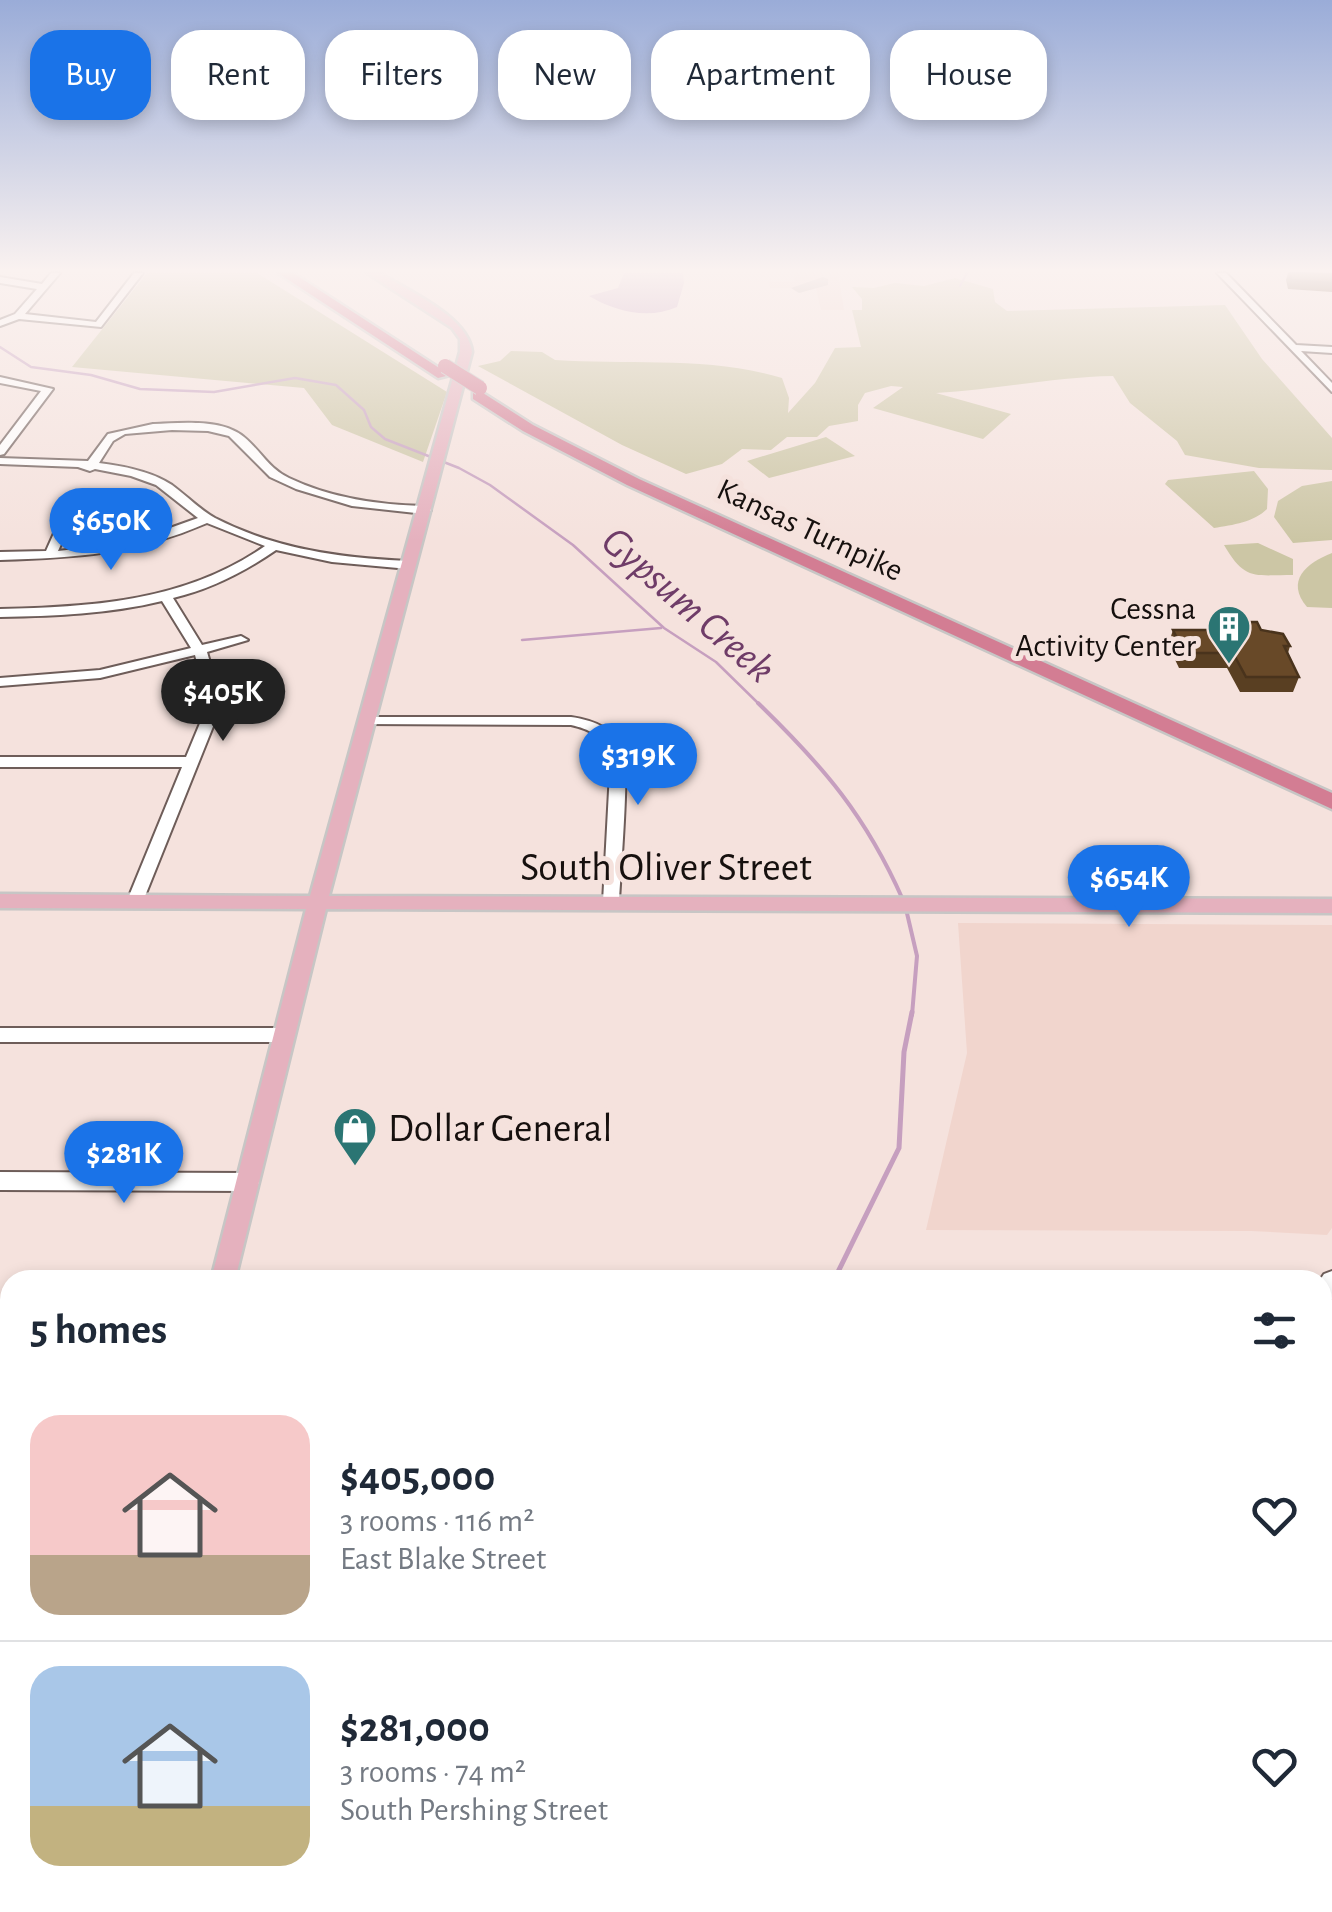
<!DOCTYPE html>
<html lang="en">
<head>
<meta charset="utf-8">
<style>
	body { margin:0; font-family:"Alegreya Sans",sans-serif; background:#f6f6f7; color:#1f2937; height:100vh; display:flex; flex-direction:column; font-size:38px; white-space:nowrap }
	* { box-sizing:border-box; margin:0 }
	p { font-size:32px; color:#747a83 }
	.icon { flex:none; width:55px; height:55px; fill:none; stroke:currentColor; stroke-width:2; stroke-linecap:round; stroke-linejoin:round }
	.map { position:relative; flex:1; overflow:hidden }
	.sheet { position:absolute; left:0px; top:1270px; width:1332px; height:642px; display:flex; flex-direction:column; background:#fff; border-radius:30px 30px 0 0; box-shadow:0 5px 15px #0003 }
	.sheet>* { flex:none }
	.top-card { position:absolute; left:30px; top:30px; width:1272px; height:90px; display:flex; gap:20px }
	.price { position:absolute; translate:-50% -85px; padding:0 22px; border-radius:35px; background:#1a73e8; color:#fff; font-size:32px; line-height:65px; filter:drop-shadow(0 2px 5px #0008) }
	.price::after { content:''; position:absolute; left:50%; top:60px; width:30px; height:22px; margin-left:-15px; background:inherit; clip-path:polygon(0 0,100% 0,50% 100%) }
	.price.on { background:#222; color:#fff }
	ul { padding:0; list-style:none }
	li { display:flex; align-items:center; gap:30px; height:250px; padding:0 30px }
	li+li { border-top:2px solid #e0e1e3 }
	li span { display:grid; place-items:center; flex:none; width:280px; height:200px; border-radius:30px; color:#555 }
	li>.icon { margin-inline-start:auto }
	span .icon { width:120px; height:120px; fill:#fffc; stroke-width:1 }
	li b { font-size:42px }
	h2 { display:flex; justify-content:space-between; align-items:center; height:120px; padding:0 30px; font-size:42px }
	.chip { padding:0 35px; border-radius:30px; background:#fff; box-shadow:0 5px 15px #0003; font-size:35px; line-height:90px }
	.chip.on { background:#1a73e8; color:#fff }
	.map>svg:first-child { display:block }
	.built { fill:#f1d5cd }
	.green { fill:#ccc6a5 }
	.water { fill:#c69fbf }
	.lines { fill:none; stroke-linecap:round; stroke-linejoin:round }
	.stream-far2 { stroke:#c69fbf; stroke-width:2.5 }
	.stream-far1 { stroke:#c69fbf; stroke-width:4 }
	.stream { stroke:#c69fbf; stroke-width:5 }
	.taxiway { fill:#b2a39f; fill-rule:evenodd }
	.minor-casing { stroke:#6e5d59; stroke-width:4 }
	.major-casing { stroke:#c7c6c5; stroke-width:5 }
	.highway-casing { stroke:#c7c6c5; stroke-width:5 }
	.minor { fill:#fff; fill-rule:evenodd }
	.major { fill:#e5b1be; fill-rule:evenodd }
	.highway { fill:#d37d93; fill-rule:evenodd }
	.highway-bridge-casing { stroke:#c7c6c5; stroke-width:16; stroke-linecap:butt }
	.highway-bridge { stroke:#d37d93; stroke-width:14 }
	.wall { fill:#593f22 }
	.building { fill:#684928; stroke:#49331c; stroke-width:2.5 }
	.labels { text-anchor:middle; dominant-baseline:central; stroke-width:10; stroke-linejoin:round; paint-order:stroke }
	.far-street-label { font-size:32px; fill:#16100e; stroke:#f5e2dd }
	.far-poi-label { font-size:32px; fill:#16100e; stroke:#f5e2dd; text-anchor:end }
	.street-label { font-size:40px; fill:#16100e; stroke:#f5e2dd }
	.poi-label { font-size:40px; fill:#16100e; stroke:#f5e2dd; text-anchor:start }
	.water-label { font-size:42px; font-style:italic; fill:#6f3c68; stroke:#f5e2dd }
</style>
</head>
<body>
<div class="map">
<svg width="1332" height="1912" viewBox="0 0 1332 1912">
	<rect width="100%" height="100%" fill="#f5e2dd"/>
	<g class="built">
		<path d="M794 273H838L844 310H821L816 288H770L769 282H795Z"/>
		<path d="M958 923 1332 925V1228L1327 1235 1251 1231 926 1230 967 1053Z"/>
	</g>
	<g class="green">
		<path d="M147 273H257L447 392 423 462 332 425 304 388 72 367Z"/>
		<path d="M955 278 993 289 995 302 1007 311 1225 305 1262 359 1332 438V470L1259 468 1185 455 1177 441 1130 403 1113 376C1054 377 995 390 936 393L1011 414 983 439 873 408 903 387 891 386 865 393 858 405V421L829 426 817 437H787L771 450 742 449 722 464 686 474 622 445 478 366 500 361 511 351 542 352 555 360C630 365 710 356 782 378L789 398 788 413 815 383 835 348 861 347 852 310H862V299L852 287 874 288 895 283 924 286Z"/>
		<path d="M826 437 855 456 769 478 747 461Z"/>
		<path d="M1254 471 1268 489 1267 509C1254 522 1233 525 1214 528L1165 484 1168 480Z"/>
		<path d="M1332 481V540L1293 543 1274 517 1278 501 1302 486Z"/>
		<path d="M1258 543 1293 559V575C1254 575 1245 581 1224 545Z"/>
		<path d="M1332 553V608L1307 607C1285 581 1306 563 1332 553Z"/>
		<path d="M816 1903V1902L979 1903 978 1912H810Z"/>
		<path d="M1025 1903H1187L1182 1912H1036Z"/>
	</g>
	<path class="water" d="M624 273H683L684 283 677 307C648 320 614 311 589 296L618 288Z"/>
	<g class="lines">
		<g class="stream-far2">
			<path d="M960 286 967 273"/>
			<path d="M0 347 31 367 91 375 140 389 214 392 295 378 336 385 364 410 371 427 385 439 459 468 490 485 573 545 664 628 716 662 761 706"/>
			<path d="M522 640 661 628"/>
		</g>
		<g class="stream-far1">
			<path d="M758 703C824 767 866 816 903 900"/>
			<path d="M906 909 917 956 912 1015"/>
		</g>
		<path class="stream" d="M834 1280 899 1148 904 1052 912 1012"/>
		<path class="taxiway" d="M823 277 828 279V285L799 293 791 288Z"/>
		<defs>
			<g id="minor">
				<path d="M51 273H60L25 314 96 322 134 273H143L101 327 19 319 0 326V320L15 314 37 289 0 283V277L42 284Z"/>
				<path d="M1217 273H1226L1296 345 1332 347V353L1301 351 1332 383V392Z"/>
				<path d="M0 377 53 389 4 454 0 455V445L41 391 0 383Z"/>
				<path d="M153 424C179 423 222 418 244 437 260 450 269 469 289 478 331 498 379 505 425 506L431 510 425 514 352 506 296 489 270 477 229 436 208 431 172 430 125 434 113 441 99 463C123 466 151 471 172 485 187 496 199 509 215 518 275 549 341 558 409 561L415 565 409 569 332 562 276 550C244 572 211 589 173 598L202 645 241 636 248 640 207 652 222 704 143 901 135 907 127 901 182 767H0V757H186L208 704 195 655 100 678 0 686V678L100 670 191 648 162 601C109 614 54 616 0 617V609C94 607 186 601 265 546L207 523C136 554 76 558 0 560V552L46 551 59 522 56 518 62 514 71 522 58 551 128 543 198 518 156 485 131 476 95 469 90 471 78 467 0 464V458L88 461 108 434Z"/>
				<path d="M367 717H571C592 720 612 727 623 747 630 761 620 878 619 902L617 906 611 908 603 902 611 753C603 736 589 729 571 725L362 724 360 721Z"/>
				<path d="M0 1028H285L292 1030 294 1035 292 1040 285 1042H0Z"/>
				<path d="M0 1172 249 1173 256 1176 259 1182 256 1188 249 1191 0 1190Z"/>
				<path d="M1332 1271V1299L1322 1305V1280H1320L1324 1274Z"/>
				<rect x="0" y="1371" width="10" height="22"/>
				<rect x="0" y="1603" width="10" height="26"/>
				<path d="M1322 1626 1332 1630V1661L1322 1657Z"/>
				<path d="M1332 1684V1720L1322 1724V1687Z"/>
				<path d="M749 1902H782L778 1912H745Z"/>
				<path d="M1189 1902H1220L1216 1912H1185Z"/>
			</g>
			<g id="major">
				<path d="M367 273H380C408 291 469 317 472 352L329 896 1332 899V913L326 909 235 1280H211L306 909 0 908V894L310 896 460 352V339L452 328Z"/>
				<path d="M47 1902H81L79 1912H45Z"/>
			</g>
			<g id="highway">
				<path d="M278 273H293L450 375 438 378Z"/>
				<path d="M473 393H483L533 425 639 479 1332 793V809L627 485 523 431 473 399Z"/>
			</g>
		</defs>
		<use href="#minor" class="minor-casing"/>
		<use href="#major" class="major-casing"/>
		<use href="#highway" class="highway-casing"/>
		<use href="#minor" class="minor"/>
		<use href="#major" class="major"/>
		<use href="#highway" class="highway"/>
		<defs>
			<path id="highway-bridge" d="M445 366 480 388"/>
		</defs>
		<use href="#highway-bridge" class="highway-bridge-casing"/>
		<use href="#highway-bridge" class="highway-bridge"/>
	</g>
	<g class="wall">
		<path d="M1288 273 1332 274V292L1288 289 1286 280Z"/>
		<path d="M1246 622 1290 646 1288 653 1299 677 1293 692H1240L1227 668H1179L1168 645 1173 630H1243Z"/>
	</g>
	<g class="building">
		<path d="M1290 273 1332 274V283L1291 280Z"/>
		<path d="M1246 622H1257L1261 630 1283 634 1290 646H1284L1299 677H1246L1233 653H1184L1173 630H1250Z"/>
	</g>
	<linearGradient id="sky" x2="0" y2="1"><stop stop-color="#9aacd8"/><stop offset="0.5" stop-color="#faf2f0"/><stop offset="1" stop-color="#faf2f0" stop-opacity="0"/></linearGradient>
	<rect width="1332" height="541" fill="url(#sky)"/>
	<defs>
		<symbol id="building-pin" viewBox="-11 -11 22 30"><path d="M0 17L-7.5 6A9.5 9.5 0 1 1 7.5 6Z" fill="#2b7573" stroke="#f5e2dd"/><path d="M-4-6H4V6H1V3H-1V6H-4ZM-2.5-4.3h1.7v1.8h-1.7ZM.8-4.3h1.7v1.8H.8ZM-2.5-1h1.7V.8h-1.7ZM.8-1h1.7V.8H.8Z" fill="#fff"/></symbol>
		<symbol id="shop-pin" viewBox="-11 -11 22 30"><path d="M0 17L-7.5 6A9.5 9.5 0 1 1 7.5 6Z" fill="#2b7573" stroke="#f5e2dd"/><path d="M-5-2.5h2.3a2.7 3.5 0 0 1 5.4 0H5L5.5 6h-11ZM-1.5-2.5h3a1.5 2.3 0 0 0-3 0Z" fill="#fff"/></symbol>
	</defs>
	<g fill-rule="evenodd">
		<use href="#building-pin" x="1204" y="602" width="50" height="68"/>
		<use href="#shop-pin" x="330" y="1104" width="50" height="68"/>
	</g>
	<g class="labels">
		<g class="far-street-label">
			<text transform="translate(810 530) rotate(25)">Kansas Turnpike</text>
		</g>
		<g class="far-poi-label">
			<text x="1196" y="609">Cessna<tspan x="1196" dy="37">Activity Center</tspan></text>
		</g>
		<g class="street-label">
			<text x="666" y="868">South Oliver Street</text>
		</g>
		<g class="poi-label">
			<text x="388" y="1129">Dollar General</text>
		</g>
		<g class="water-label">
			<text transform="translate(688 605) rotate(41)">Gypsum Creek</text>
		</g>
	</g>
</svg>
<b class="price" style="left:111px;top:573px">$650K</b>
<b class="price on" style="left:223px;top:744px">$405K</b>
<b class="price" style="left:638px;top:808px">$319K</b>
<b class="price" style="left:1129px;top:930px">$654K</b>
<b class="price" style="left:124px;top:1206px">$281K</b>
<div class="top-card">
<a class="chip on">Buy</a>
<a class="chip">Rent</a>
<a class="chip">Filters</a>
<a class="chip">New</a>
<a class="chip">Apartment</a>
<a class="chip">House</a>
</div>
<section class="sheet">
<h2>5 homes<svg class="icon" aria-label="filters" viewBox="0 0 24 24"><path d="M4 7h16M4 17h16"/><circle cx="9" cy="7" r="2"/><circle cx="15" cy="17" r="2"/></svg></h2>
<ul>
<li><span style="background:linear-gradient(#f6c9c9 70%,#b9a48a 0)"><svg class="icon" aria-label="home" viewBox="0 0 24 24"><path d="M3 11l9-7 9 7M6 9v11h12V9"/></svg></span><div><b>$405,000</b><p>3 rooms · 116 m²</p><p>East Blake Street</p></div><svg class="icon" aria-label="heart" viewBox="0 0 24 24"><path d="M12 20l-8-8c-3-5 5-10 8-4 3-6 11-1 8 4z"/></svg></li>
<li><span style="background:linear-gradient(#a9c7e8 70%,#c2b280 0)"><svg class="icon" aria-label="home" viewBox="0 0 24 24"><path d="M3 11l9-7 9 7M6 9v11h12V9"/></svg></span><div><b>$281,000</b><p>3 rooms · 74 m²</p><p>South Pershing Street</p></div><svg class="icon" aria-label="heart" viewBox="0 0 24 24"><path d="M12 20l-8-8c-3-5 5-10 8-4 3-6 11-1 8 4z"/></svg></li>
</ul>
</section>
</div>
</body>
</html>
